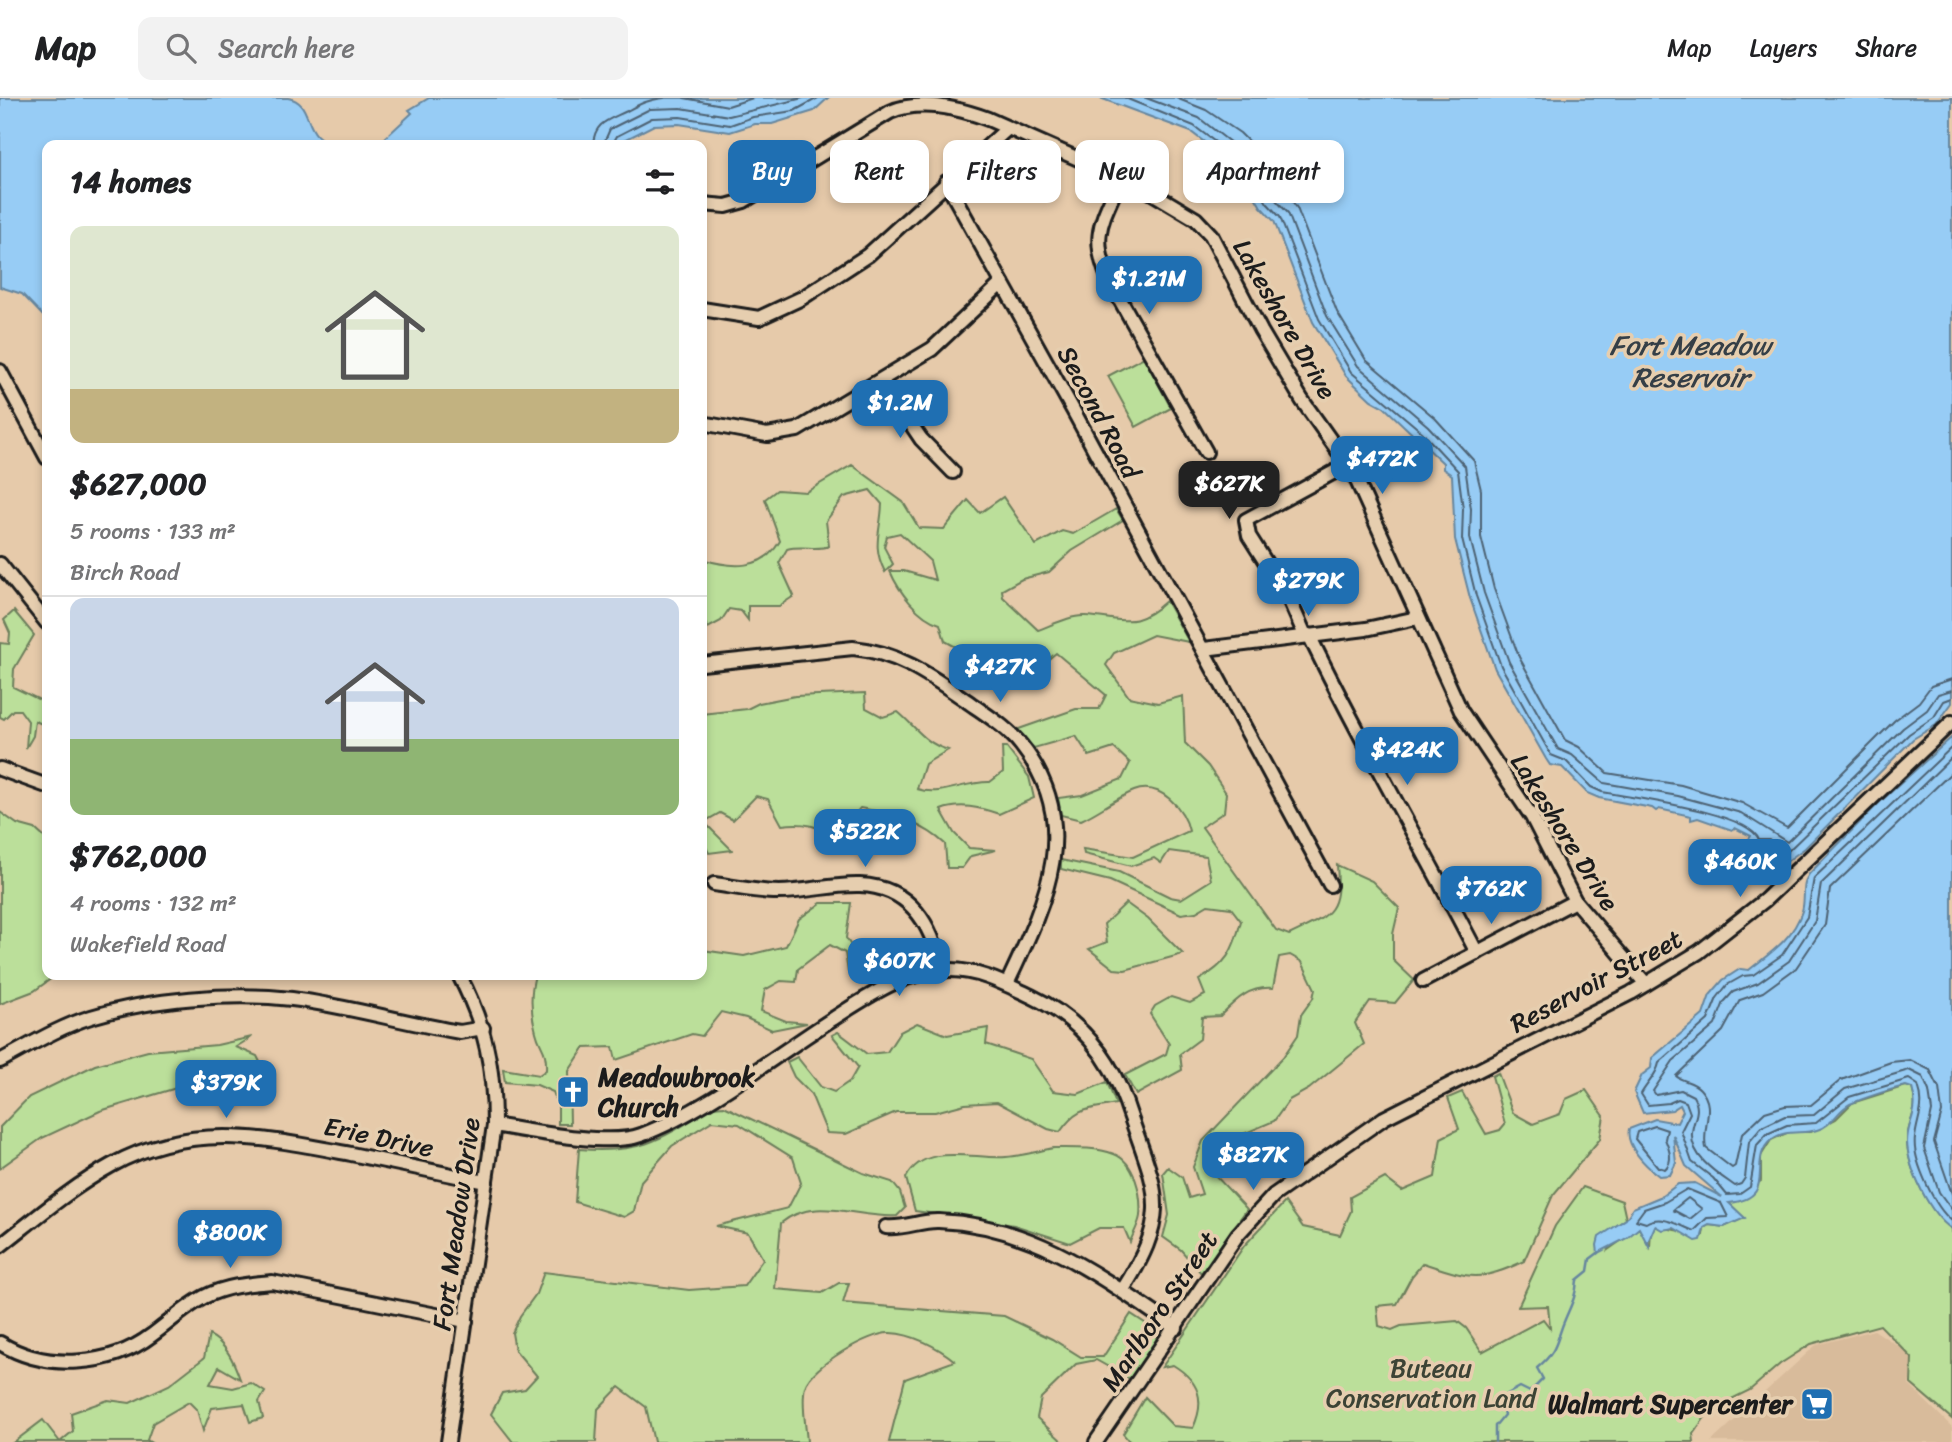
<!DOCTYPE html>
<html lang="en">
<head>
<meta charset="utf-8">
<style>
	body { margin:0; font-family:Sriracha,sans-serif; background:#f2f2f2; color:#202124; height:100vh; display:flex; flex-direction:column; font-size:26px; white-space:nowrap }
	* { box-sizing:border-box; margin:0 }
	p { font-size:23px; color:#757577 }
	.icon { flex:none; width:38px; height:38px; fill:none; stroke:currentColor; stroke-width:2; stroke-linecap:round; stroke-linejoin:round }
	.map { position:relative; flex:1; overflow:hidden }
	.drawer { position:absolute; left:42px; top:42px; width:665px; height:840px; display:flex; flex-direction:column; background:#fff; border-radius:14px; box-shadow:0 4px 10px #0003 }
	.drawer>* { flex:none }
	.top-card { position:absolute; left:728px; top:42px; width:665px; height:63px; display:flex; gap:14px }
	.price { position:absolute; translate:-50% -60px; padding:0 16px; border-radius:14px; background:#1f6fb2; color:#fff; font-size:23px; line-height:46px; filter:drop-shadow(0 2px 4px #0008) }
	.price::after { content:''; position:absolute; left:50%; top:42px; width:21px; height:16px; margin-left:-10px; background:inherit; clip-path:polygon(0 0,100% 0,50% 100%) }
	.price.on { background:#222; color:#fff }
	ul { padding:0; list-style:none }
	li { display:grid; align-content:center; gap:14px; height:371px; padding:0 28px }
	li+li { border-top:2px solid #e0e0e0 }
	li span { display:grid; place-items:center; height:217px; border-radius:14px; color:#555 }
	li>.icon { margin-inline-start:auto }
	span .icon { width:126px; height:126px; fill:#fffc; stroke-width:1 }
	li b { font-size:30px }
	h2 { display:flex; justify-content:space-between; align-items:center; height:84px; padding:0 28px; font-size:30px }
	.pill { padding:0 24px; border-radius:14px; background:#fff; box-shadow:0 4px 10px #0003; font-size:24px; line-height:63px }
	.pill.on { background:#1f6fb2; color:#fff }
	header { display:flex; align-items:center; gap:42px; box-sizing:border-box; height:98px; padding:0 35px; background:#fff; border-bottom:2px solid #e0e0e0 }
	header strong { font-size:33px }
	nav { display:flex; gap:38px; margin-inline-start:auto; font-size:24px }
	.search { width:490px; height:63px; background:#f2f2f2; display:flex; align-items:center; gap:18px; box-sizing:border-box; padding:0 24px; border-radius:14px; color:#757577; font-size:26px }
	.map>svg:first-child { display:block }
	.built { fill:#d8bb9b }
	.green { fill:#bbdf9a; stroke:#6c7e5b; stroke-width:2 }
	.water { fill:#97ccf5; stroke:#66869e; stroke-width:2 }
	.lines { fill:none; stroke-linecap:round; stroke-linejoin:round }
	.shore { stroke:#4d6273; stroke-width:2 }
	.stream { stroke:#66869e; stroke-width:2.5 }
	.minor-casing { stroke:#1c1c1c; stroke-width:18 }
	.minor { stroke:#e6ceaf; stroke-width:12 }
	.labels { text-anchor:middle; dominant-baseline:central; stroke-width:7; stroke-linejoin:round; paint-order:stroke }
	.street-label { font-size:26px; fill:#1c1c1c; stroke:#e6ceaf }
	.poi-label { font-size:26px; font-weight:bold; fill:#1c1c1c; stroke:#e6ceaf; text-anchor:start }
	.park-label { font-size:26px; fill:#3c4335; stroke:#e6ceaf }
	.water-label { font-size:28px; font-style:italic; fill:#353f47; stroke:#e6ceaf }
</style>
</head>
<body>
<header>
<strong>Map</strong>
<div class="search"><svg class="icon" aria-label="search" viewBox="0 0 24 24"><circle cx="10" cy="10" r="6"/><path d="M15 15l6 6"/></svg>Search here</div>
<nav><a>Map</a><a>Layers</a><a>Share</a></nav>
</header>
<div class="map">
<svg width="1952" height="1344" viewBox="0 0 1952 1344">
	<rect width="100%" height="100%" fill="#e6caaa"/>
	<filter id="ink" filterUnits="userSpaceOnUse"><feTurbulence type="fractalNoise" baseFrequency=".0143" numOctaves="2"/><feDisplacementMap in="SourceGraphic" scale="14" xChannelSelector="R" yChannelSelector="G"/><feConvolveMatrix kernelMatrix="1 2 1 2 8 2 1 2 1" color-interpolation-filters="sRGB"/></filter>
	<g filter="url(#ink)">
		<path class="built" d="M1874 1232 1914 1258 1909 1287 1952 1329V1344H1711L1816 1247Z"/>
		<g class="green">
			<path d="M1144 259 1171 310 1136 329 1108 278Z"/>
			<path d="M852 367 903 404 919 430 944 431 968 402 980 415 1003 399 1036 447 1062 433 1073 436 1116 411 1123 422 1072 453 1049 474 1022 481 1002 492 1003 499 1038 532C1052 527 1071 517 1085 518 1124 520 1133 533 1166 503L1189 544 1153 537 1114 555 1106 567 1129 599 1158 605 1183 598 1185 645 1208 668 1226 695 1224 714 1202 729 1276 832 1289 837C1330 817 1341 816 1337 767L1372 783 1399 810 1393 836V862L1414 882 1395 905 1370 903 1355 925 1364 946 1309 991 1289 1002 1274 1023 1243 1036 1216 1057 1212 1074 1247 1111 1201 1175 1181 1152 1163 1139 1169 1117 1163 1075 1168 1069 1182 1079 1189 1100 1202 1096 1193 1069 1203 1043 1283 959 1298 937 1301 917 1313 900 1315 891 1302 864 1290 857 1279 859 1273 890C1249 888 1236 902 1220 918L1202 919 1200 941 1180 956 1182 972 1136 997 1125 977 1166 956 1169 946 1150 916 1155 908 1171 899 1190 905 1205 897 1199 882C1227 866 1233 854 1241 823L1231 810 1208 807 1196 814 1181 816 1110 783 1061 771V762L1119 774 1170 799 1181 801 1211 782 1206 758 1169 753 1161 765 1154 760 1131 768 1084 756 1083 751 1133 759 1189 733C1185 711 1160 683 1134 693 1116 700 1099 714 1081 722L1061 717 1058 700 1082 697 1122 681 1130 665 1114 650 1089 658 1076 638 1034 650 1016 632 1076 611H1099L1106 597 1056 555 1039 569 1028 568 1004 553 985 565 945 543 940 526C918 520 898 492 890 473H904L935 482 930 463 900 435 887 438 884 449 893 466 885 474C871 447 881 434 882 406L870 392 844 399 826 423 829 448C817 453 803 447 787 451L779 465 794 498 779 508H748V522L741 513 729 511 721 523 708 530 702 520V461C731 470 763 473 780 443L765 401 777 392 806 394Z"/>
			<path d="M14 513 34 537 14 571 13 589 44 604 42 610 47 613V628L35 623 33 638 26 650 28 623 20 612H13L4 621 0 619V545L9 546 10 535 4 522Z"/>
			<path d="M865 595 866 610 883 619 898 614C916 629 924 645 948 652L925 666 917 691C942 699 965 683 990 684L1003 674 1002 649H1006L1029 679 1034 700 999 716C979 709 960 705 941 712L954 735 969 750 996 752 971 758 962 770H947L945 746C923 725 890 715 860 710L836 740C817 727 804 724 782 727L768 701 756 698 733 722 720 715 704 724 732 752 709 755 702 741V616L747 611 759 605 795 598Z"/>
			<path d="M0 714 17 726 35 731 47 742V877H56L34 893 0 906Z"/>
			<path d="M821 805H851L846 840 858 858 876 852 888 859 895 855 900 861 895 869 860 882 848 874 845 855 830 847 798 871 796 884 781 883 765 892 761 913 786 923 807 925 772 932 746 920 721 914 702 938 692 936 616 962 613 949 584 950 569 973 570 1026H558V1007L553 994 537 987 505 984 503 971 539 977 546 972C547 950 540 951 536 934 531 916 530 895 535 877H702V852L744 858 786 848 799 821Z"/>
			<path d="M1126 805 1148 821 1183 856 1125 872 1114 871 1089 851 1107 844 1104 826Z"/>
			<path d="M917 925 947 937 988 930 986 946 1031 961 1053 993 1078 996 1107 984 1116 1006C1088 1012 1078 1008 1060 1034L1048 1031 997 1004 965 1006 935 1014H896L846 1036 827 1035 811 996 794 979 787 964 797 959 821 989 834 994 850 983 858 969 832 937 838 934 867 956 887 954 900 934Z"/>
			<path d="M252 939 236 949 257 958 261 966 253 975 183 988 100 1013 42 1040 0 1070V1029L29 999 95 967 148 953 217 947Z"/>
			<path d="M1498 975 1513 1015 1533 1026 1560 1016 1566 1001 1586 992 1604 1018 1600 1041 1553 1097 1524 1163C1479 1185 1469 1180 1423 1165L1412 1178 1397 1206 1377 1208 1379 1228 1392 1232 1401 1228 1457 1223 1466 1230 1482 1254 1543 1221 1550 1230 1548 1208 1518 1209 1555 1128 1583 1089 1622 1103 1626 1121 1616 1128 1608 1152 1639 1130 1650 1149 1651 1132 1655 1128C1672 1131 1686 1135 1703 1137L1704 1130 1709 1127 1724 1129 1744 1120 1729 1105 1761 1083V1058L1771 1042 1789 1034H1811L1836 1021 1852 1005 1906 988 1912 990C1920 1015 1907 1022 1907 1044 1908 1071 1930 1116 1952 1131V1321L1911 1286 1912 1260 1880 1227 1811 1246 1780 1266 1750 1292 1711 1311 1693 1336 1694 1344H1130L1123 1336 1145 1299 1173 1328 1193 1330C1206 1302 1199 1283 1173 1267L1162 1269 1244 1148 1285 1104 1303 1129 1340 1137 1351 1113 1350 1099 1385 1080 1402 1093 1435 1079 1441 1040 1459 1031 1448 1000 1462 994 1486 1036 1500 1032 1505 1026 1492 978Z"/>
			<path d="M724 1008 863 1075 892 1084 900 1094 905 1110 897 1118C859 1121 814 1097 781 1125L775 1191 822 1195 839 1185H849L843 1205 1004 1218 1052 1241 1081 1259H1103L1131 1216 1157 1233 1156 1243 1130 1281 1096 1262 1076 1266 1041 1300 1037 1320 1063 1344H889L905 1281 955 1263C938 1249 913 1236 890 1235 870 1234 811 1268 805 1289 801 1304 806 1328 807 1344H654L646 1309 619 1289 598 1311 596 1344H513L491 1316 502 1295 525 1291 537 1278 515 1252 512 1235 520 1218 536 1196 544 1174 689 1192 744 1188 763 1161 748 1135 716 1128 788 1110 801 1085 793 1060 739 1026 712 1023 672 1048 641 1083 634 1113 624 1119 575 1104 579 1051C643 1056 660 1042 712 1009Z"/>
			<path d="M1054 1050C1074 1050 1095 1049 1114 1056 1135 1064 1142 1097 1140 1118 1139 1126 1133 1136 1130 1144L1124 1130H1099L1070 1145 1014 1127 915 1113 906 1080C925 1043 975 1062 1006 1059 1022 1058 1038 1053 1054 1050Z"/>
			<path d="M209 1237C226 1245 234 1264 240 1281L219 1269 210 1286 233 1290 251 1285 265 1294 259 1304 263 1320 250 1324 244 1306 212 1310 203 1333 197 1312 189 1304 153 1325 147 1342 150 1344H60L73 1333 71 1315 108 1302 130 1305 169 1287 204 1260Z"/>
			<path d="M43 1322 60 1344H14Z"/>
		</g>
		<g class="water">
			<path d="M0 0H288C317 5 298 43 340 47H47V222L22 196 0 189Z"/>
			<path d="M429 0H828L814 13 772 26H755L730 34 679 26 654 27 615 47H371L383 42 412 15 409 12Z"/>
			<path d="M1100 0H1952V605L1936 627 1913 641 1805 750 1786 764 1766 748 1760 752 1747 744 1751 738 1735 730 1732 732 1698 720 1691 722V718L1659 711 1656 713 1652 710 1599 700 1587 695 1562 669 1550 667 1546 661 1495 571 1470 500 1455 441 1452 377 1443 371V365L1384 309 1371 302 1346 278 1313 224 1274 123 1261 109 1237 69 1191 34Z"/>
			<path d="M1952 639V1131C1930 1117 1908 1071 1907 1044 1907 1023 1920 1015 1912 990L1906 988C1894 990 1861 1001 1850 1006 1837 1013 1832 1028 1817 1032 1801 1037 1786 1030 1771 1042 1746 1063 1780 1100 1729 1105L1745 1120 1724 1129 1709 1127 1704 1130 1701 1142 1696 1143 1674 1130 1662 1132 1655 1128 1648 1144 1650 1151 1639 1130 1627 1140 1598 1155 1597 1147 1599 1139 1626 1121 1633 1110 1662 1098 1678 1086 1695 1085 1722 1099 1686 1068 1673 1037 1676 1065 1670 1077 1659 1078C1646 1068 1625 1048 1629 1031L1655 1021 1677 1025 1683 1013 1680 1007 1672 1012 1643 1015 1634 994 1642 977 1651 970 1652 960 1703 917 1710 897 1723 882 1740 871 1749 872C1770 855 1793 841 1802 813 1806 800 1801 787 1809 776L1880 704Z"/>
		</g>
		<g class="lines">
			<g class="shore">
				<path d="M684 0 728 8 753 0"/>
				<path d="M1125 0 1194 28 1243 65 1267 105 1280 119 1319 221 1351 274 1422 334 1458 373 1463 411 1462 441 1476 498 1501 568 1551 657 1566 663 1591 689 1602 694C1633 700 1749 714 1759 742H1769L1787 754 1909 636 1934 619 1944 603 1952 600"/>
				<path d="M1146 0 1199 20 1249 59 1274 100 1288 115 1327 218 1358 268 1428 328 1465 368 1471 411 1470 440 1484 495 1509 564 1558 651 1572 657 1604 685 1678 698 1741 715 1787 744 1903 630 1927 612 1938 596 1952 592"/>
				<path d="M1176 0 1206 12 1240 35 1257 52 1297 110 1337 214 1366 262 1435 320 1474 363 1481 392V439L1494 491 1519 559 1565 642 1579 649 1607 675 1681 687 1742 705 1787 730 1895 622 1919 604 1931 588 1952 581"/>
				<path d="M593 47C594 24 609 22 627 13 641 5 648 2 664 0"/>
				<path d="M603 47 610 31 650 11 681 10 729 18 803 0"/>
				<path d="M612 47 617 38 652 20 680 19 730 27 753 19 794 13 818 0"/>
				<path d="M1952 649 1814 780 1807 819 1782 857 1753 877 1743 878 1727 887 1717 900 1708 922 1659 965C1657 977 1647 985 1641 996L1648 1007 1669 1005 1678 1001 1686 1004 1690 1015 1681 1033 1692 1064 1713 1080 1727 1097 1740 1096 1750 1089 1757 1047 1767 1036 1787 1027 1816 1025 1849 999 1909 981 1918 987C1926 1009 1917 1020 1915 1040 1912 1062 1935 1110 1952 1123"/>
				<path d="M1952 659 1821 786 1815 823 1789 863 1758 885 1733 894 1724 904 1715 927 1673 963 1653 993 1656 997 1681 992 1693 998C1702 1014 1693 1020 1692 1035 1690 1059 1718 1076 1735 1088L1741 1086 1745 1080 1749 1044 1762 1029 1785 1018 1814 1017 1845 991 1909 972 1923 979 1929 993 1932 1013 1924 1050 1939 1094 1952 1112"/>
				<path d="M1952 674 1830 791 1825 827 1796 870 1763 894 1740 902 1723 933 1676 978C1683 984 1693 983 1700 991 1717 1009 1701 1029 1706 1050L1732 1070 1735 1068 1742 1036 1765 1014 1785 1008 1811 1007 1841 982 1891 964 1910 962 1930 972 1939 990 1942 1014 1934 1044 1952 1096"/>
				<path d="M1655 1028 1667 1032 1665 1041C1669 1051 1674 1063 1665 1071L1658 1069 1635 1041 1637 1034Z"/>
				<path d="M1687 1091 1721 1105 1728 1119 1707 1120 1694 1133C1679 1127 1661 1116 1646 1125L1636 1122 1644 1111 1665 1104Z"/>
				<path d="M1688 1100 1702 1111 1690 1121 1673 1112Z"/>
			</g>
			<path class="stream" d="M1495 1344V1328L1504 1317 1500 1300 1520 1289 1530 1294 1543 1281 1537 1270C1560 1251 1555 1243 1566 1219 1572 1205 1576 1198 1577 1182L1588 1173 1590 1161 1598 1155"/>
			<defs>
				<g id="minor">
					<path d="M1121 79C1103 122 1089 136 1109 182L1206 354"/>
					<path d="M946 84 1073 312 1330 787"/>
					<path d="M702 106 726 108 744 103 890 14C920 1 958 10 988 21L1144 90 1196 121 1211 137 1261 233 1302 302 1353 374 1461 613 1532 719 1575 803 1646 886"/>
					<path d="M702 211 759 220 802 200 868 157 1008 30"/>
					<path d="M0 273 47 360"/>
					<path d="M882 283 921 341 953 374"/>
					<path d="M702 325 767 337 797 332 932 251 1002 185"/>
					<path d="M0 466 47 525"/>
					<path d="M1305 537 1289 501 1249 438 1246 422 1349 366"/>
					<path d="M1309 537C1361 645 1422 748 1477 855"/>
					<path d="M1204 551 1366 531 1417 520"/>
					<path d="M702 566 853 550C898 554 931 578 967 603 985 616 1007 629 1021 647 1085 727 1044 807 1007 886"/>
					<path d="M0 671 47 688"/>
					<path d="M714 786C735 789 757 794 779 794 806 794 833 786 860 787 911 789 933 828 941 873"/>
					<path d="M1423 883 1575 803"/>
					<path d="M0 963C30 947 59 929 91 919 150 901 231 894 292 901 348 908 404 925 460 934L483 930"/>
					<path d="M494 1027C530 1033 609 1049 641 1037 705 1013 773 959 831 922 869 898 904 872 951 872 979 872 1007 887 1031 898 1079 921 1109 956 1126 1005 1155 1092 1175 1110 1122 1193"/>
					<path d="M886 1129C905 1131 921 1122 939 1123 1034 1127 1101 1179 1176 1230"/>
					<path d="M0 1148C36 1120 72 1089 112 1067 191 1023 267 1040 351 1056 396 1065 441 1075 486 1084"/>
					<path d="M0 1245C45 1273 110 1269 152 1237 170 1224 185 1209 204 1199 225 1188 248 1186 272 1184L466 1223"/>
					<path d="M448 1344 494 1027C494 969 486 929 459 877"/>
					<path d="M1096 1344 1238 1136 1274 1097 1384 1020 1631 895 1699 854 1765 802 1952 624"/>
				</g>
			</defs>
			<use href="#minor" class="minor-casing"/>
			<use href="#minor" class="minor"/>
		</g>
	</g>
	<defs>
		<symbol id="church-square" viewBox="-11 -11 22 22"><rect x="-9" y="-9" width="18" height="18" rx="4" fill="#1f6fb2" stroke="#e6ceaf"/><path d="M-1.2-6h2.4v3.5h3.3v2.4h-3.3V6h-2.4V-.1h-3.3v-2.4h3.3Z" fill="#fff"/></symbol>
		<symbol id="supermarket-square" viewBox="-11 -11 22 22"><rect x="-9" y="-9" width="18" height="18" rx="4" fill="#1f6fb2" stroke="#e6ceaf"/><path d="M-6-5.5h2.5l.6 2H6L4.5 2H-2.5L-4.4-4H-6ZM-1.5 3.2a1.3 1.3 0 1 0 .1 0ZM3 3.2a1.3 1.3 0 1 0 .1 0Z" fill="#fff"/></symbol>
	</defs>
	<g fill-rule="evenodd">
		<use href="#church-square" x="554" y="975" width="38" height="38"/>
		<use href="#supermarket-square" x="1798" y="1287" width="38" height="38"/>
	</g>
	<g class="labels">
		<g class="street-label">
			<text transform="translate(1285 221) rotate(60)">Lakeshore Drive</text>
			<text transform="translate(1099 314) rotate(62)">Second Road</text>
			<text transform="translate(1565 734) rotate(58)">Lakeshore Drive</text>
			<text transform="translate(1596 883) rotate(-28)">Reservoir Street</text>
			<text transform="translate(379 1039) rotate(12)">Erie Drive</text>
			<text transform="translate(456 1126) rotate(-82)">Fort Meadow Drive</text>
			<text transform="translate(1159 1213) rotate(-56)">Marlboro Street</text>
		</g>
		<g class="poi-label">
			<text x="598" y="979">Meadowbrook<tspan x="598" dy="30">Church</tspan></text>
			<text x="1792" y="1306" text-anchor="end">Walmart Supercenter</text>
		</g>
		<g class="park-label">
			<text x="1431" y="1270">Buteau<tspan x="1431" dy="30">Conservation Land</tspan></text>
		</g>
		<g class="water-label">
			<text x="1690" y="247">Fort Meadow<tspan x="1690" dy="32">Reservoir</tspan></text>
		</g>
	</g>
</svg>
<b class="price" style="left:1149px;top:218px">$1.21M</b>
<b class="price" style="left:900px;top:342px">$1.2M</b>
<b class="price" style="left:1382px;top:398px">$472K</b>
<b class="price on" style="left:1229px;top:423px">$627K</b>
<b class="price" style="left:1308px;top:520px">$279K</b>
<b class="price" style="left:1000px;top:606px">$427K</b>
<b class="price" style="left:1407px;top:689px">$424K</b>
<b class="price" style="left:865px;top:771px">$522K</b>
<b class="price" style="left:1740px;top:801px">$460K</b>
<b class="price" style="left:1491px;top:828px">$762K</b>
<b class="price" style="left:899px;top:900px">$607K</b>
<b class="price" style="left:226px;top:1022px">$379K</b>
<b class="price" style="left:1253px;top:1094px">$827K</b>
<b class="price" style="left:230px;top:1172px">$800K</b>
<div class="top-card">
<a class="pill on">Buy</a>
<a class="pill">Rent</a>
<a class="pill">Filters</a>
<a class="pill">New</a>
<a class="pill">Apartment</a>
</div>
<section class="drawer">
<h2>14 homes<svg class="icon" aria-label="filters" viewBox="0 0 24 24"><path d="M4 7h16M4 17h16"/><circle cx="9" cy="7" r="2"/><circle cx="15" cy="17" r="2"/></svg></h2>
<ul>
<li><span style="background:linear-gradient(#dfe7d0 75%,#c2b280 0)"><svg class="icon" aria-label="home" viewBox="0 0 24 24"><path d="M3 11l9-7 9 7M6 9v11h12V9"/></svg></span><div><b>$627,000</b><p>5 rooms · 133 m²</p><p>Birch Road</p></div></li>
<li><span style="background:linear-gradient(#c9d6e8 65%,#8fb573 0)"><svg class="icon" aria-label="home" viewBox="0 0 24 24"><path d="M3 11l9-7 9 7M6 9v11h12V9"/></svg></span><div><b>$762,000</b><p>4 rooms · 132 m²</p><p>Wakefield Road</p></div></li>
</ul>
</section>
</div>
</body>
</html>
